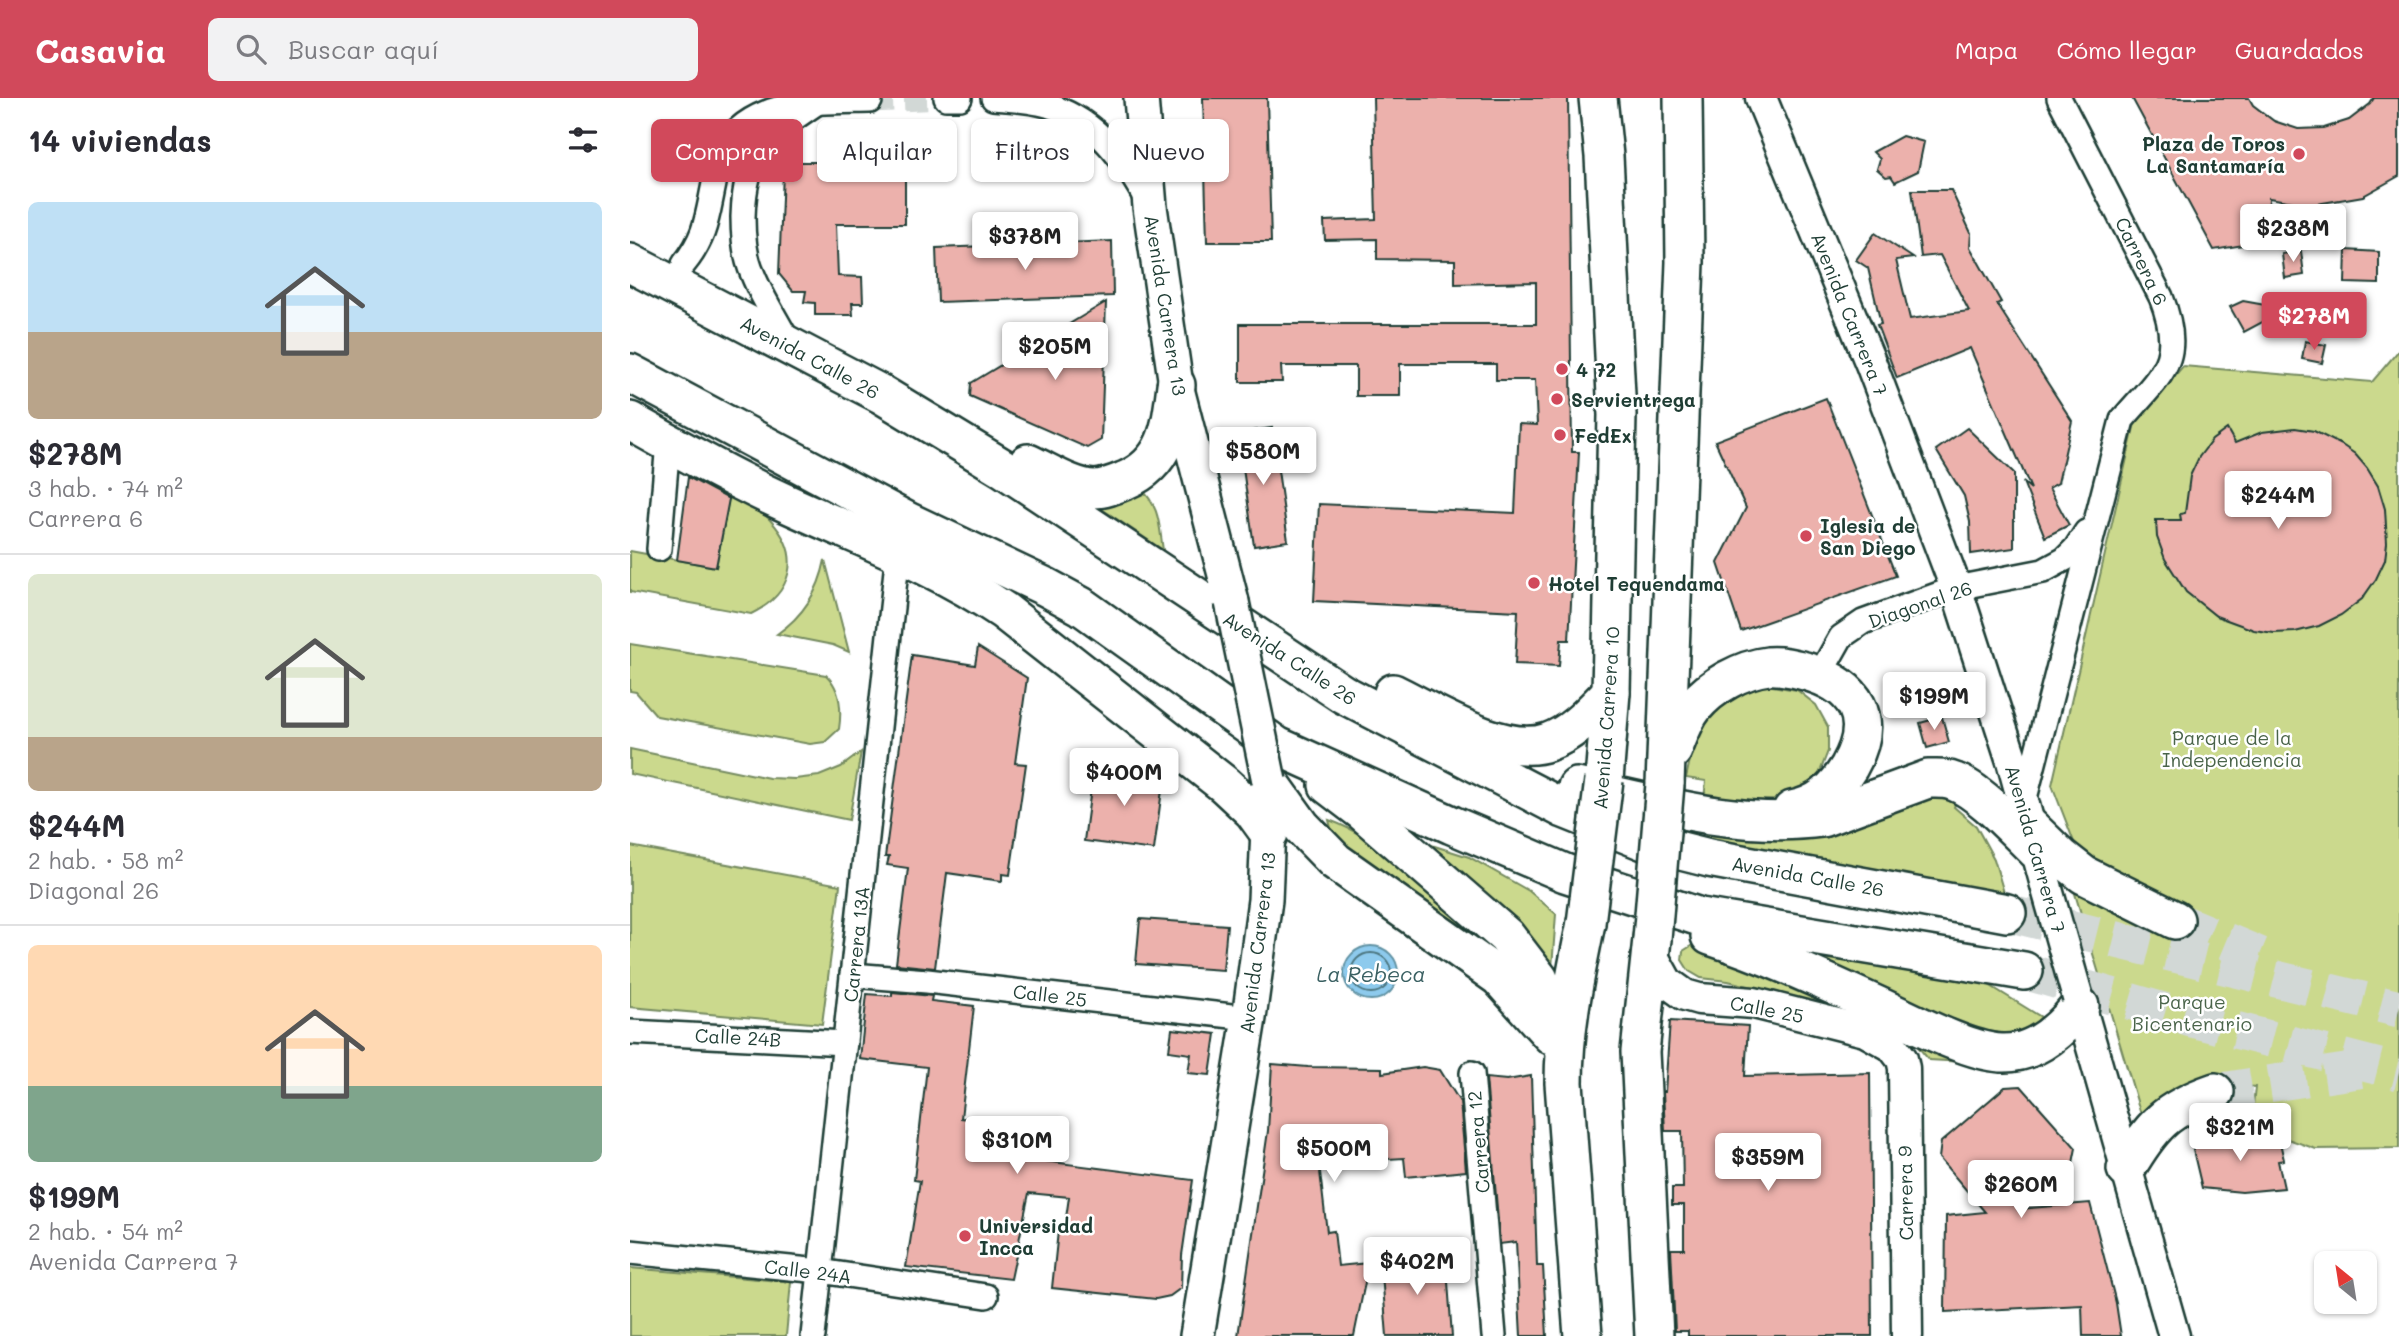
<!DOCTYPE html>
<html lang="es">
<head>
<meta charset="utf-8">
<style>
	body { margin:0; font-family:Mali,sans-serif; background:#f2f2f3; color:#2b2b33; height:100vh; display:flex; flex-direction:column; font-size:26px; white-space:nowrap }
	* { box-sizing:border-box; margin:0 }
	p { font-size:23px; color:#7c7c81 }
	.icon { flex:none; width:38px; height:38px; fill:none; stroke:currentColor; stroke-width:2; stroke-linecap:round; stroke-linejoin:round }
	.map { position:relative; flex:1; overflow:hidden }
	.side { display:flex; flex-direction:column; background:#fff; width:630px }
	.side>* { flex:none }
	.banner { position:absolute; left:21px; top:21px; width:665px; height:63px; display:flex; gap:14px }
	.needle { width:46px; rotate:330deg }
	.buttons { position:absolute; left:1684px; top:1153px; display:grid; gap:14px }
	.buttons a { display:grid; place-items:center; width:63px; height:63px; border-radius:10px; background:#fff; box-shadow:0 2px 5px #0004; font-size:35px }
	.price { position:absolute; translate:-50% -60px; padding:0 16px; border-radius:7px; background:#fff; color:#222; font-size:23px; line-height:46px; filter:drop-shadow(0 2px 4px #0008) }
	.price::after { content:''; position:absolute; left:50%; top:42px; width:21px; height:16px; margin-left:-10px; background:inherit; clip-path:polygon(0 0,100% 0,50% 100%) }
	.price.on { background:#d1495b; color:#fff }
	ul { padding:0; list-style:none }
	li { display:grid; align-content:center; gap:14px; height:371px; padding:0 28px }
	li+li { border-top:2px solid #e1e1e2 }
	li span { display:grid; place-items:center; height:217px; border-radius:10px; color:#555 }
	li>.icon { margin-inline-start:auto }
	span .icon { width:126px; height:126px; fill:#fffc; stroke-width:1 }
	li b { font-size:30px }
	h2 { display:flex; justify-content:space-between; align-items:center; height:84px; padding:0 28px; font-size:30px }
	.chip { padding:0 24px; border-radius:10px; background:#fff; box-shadow:0 2px 5px #0004; font-size:24px; line-height:63px }
	.chip.on { background:#d1495b; color:#fff }
	header { display:flex; align-items:center; gap:42px; box-sizing:border-box; height:98px; padding:0 35px; background:#d1495b; color:#fff }
	header strong { font-size:33px }
	nav { display:flex; gap:38px; margin-inline-start:auto; font-size:24px }
	.search { width:490px; height:63px; background:#f2f2f3; display:flex; align-items:center; gap:18px; box-sizing:border-box; padding:0 24px; border-radius:10px; color:#7c7c81; font-size:26px }
	main { display:flex; flex:1; min-height:0 }
	.map>svg:first-child { display:block }
	.green { fill:#cbd98d; stroke:#758b60; stroke-width:2 }
	.water { fill:#8dcaed; stroke:#6192a3; stroke-width:2 }
	.lines { fill:none; stroke-linecap:round; stroke-linejoin:round }
	.shore { stroke:#4b757e; stroke-width:2 }
	.building { fill:#ecb1ac; stroke:#1f3d34; stroke-width:2 }
	.minor-tunnel { stroke:#d2d8d6; stroke-width:23; stroke-dasharray:23 11; stroke-linecap:butt }
	.primary-tunnel { stroke:#d2d8d6; stroke-width:37; stroke-dasharray:37 18; stroke-linecap:butt }
	.minor-casing { stroke:#1f3d34; stroke-width:28 }
	.tertiary-casing { stroke:#1f3d34; stroke-width:35 }
	.secondary-casing { stroke:#1f3d34; stroke-width:38 }
	.primary-casing { stroke:#1f3d34; stroke-width:42 }
	.minor { stroke:#fff; stroke-width:23 }
	.tertiary { stroke:#fff; stroke-width:30 }
	.secondary { stroke:#fff; stroke-width:33 }
	.primary { stroke:#fff; stroke-width:37 }
	.tertiary-bridge-casing { stroke:#1f3d34; stroke-width:35; stroke-linecap:butt }
	.secondary-bridge-casing { stroke:#1f3d34; stroke-width:38; stroke-linecap:butt }
	.primary-bridge-casing { stroke:#1f3d34; stroke-width:42; stroke-linecap:butt }
	.tertiary-bridge { stroke:#fff; stroke-width:30 }
	.secondary-bridge { stroke:#fff; stroke-width:33 }
	.primary-bridge { stroke:#fff; stroke-width:37 }
	.poi-dot { fill:#d1495b; stroke:#fff; stroke-width:2.5 }
	.labels { text-anchor:middle; dominant-baseline:central; stroke-width:5; stroke-linejoin:round; paint-order:stroke }
	.poi-label { font-size:19px; font-weight:bold; fill:#1f3d34; stroke:#fff; text-anchor:start }
	.street-label { font-size:19px; fill:#1f3d34; stroke:#fff }
	.park-label { font-size:19px; fill:#4a644a; stroke:#fff }
	.water-label { font-size:21px; font-style:italic; fill:#3a6062; stroke:#fff }
</style>
</head>
<body>
<header>
<strong>Casavia</strong>
<div class="search"><svg class="icon" aria-label="search" viewBox="0 0 24 24"><circle cx="10" cy="10" r="6"/><path d="M15 15l6 6"/></svg>Buscar aquí</div>
<nav><a>Mapa</a><a>Cómo llegar</a><a>Guardados</a></nav>
</header>
<main>
<section class="side">
<h2>14 viviendas<svg class="icon" aria-label="filters" viewBox="0 0 24 24"><path d="M4 7h16M4 17h16"/><circle cx="9" cy="7" r="2"/><circle cx="15" cy="17" r="2"/></svg></h2>
<ul>
<li><span style="background:linear-gradient(#bfe0f5 60%,#b9a48a 0)"><svg class="icon" aria-label="home" viewBox="0 0 24 24"><path d="M3 11l9-7 9 7M6 9v11h12V9"/></svg></span><div><b>$278M</b><p>3 hab. · 74 m²</p><p>Carrera 6</p></div></li>
<li><span style="background:linear-gradient(#dfe7d0 75%,#b9a48a 0)"><svg class="icon" aria-label="home" viewBox="0 0 24 24"><path d="M3 11l9-7 9 7M6 9v11h12V9"/></svg></span><div><b>$244M</b><p>2 hab. · 58 m²</p><p>Diagonal 26</p></div></li>
<li><span style="background:linear-gradient(#ffd9b3 65%,#7fa58c 0)"><svg class="icon" aria-label="home" viewBox="0 0 24 24"><path d="M3 11l9-7 9 7M6 9v11h12V9"/></svg></span><div><b>$199M</b><p>2 hab. · 54 m²</p><p>Avenida Carrera 7</p></div></li>
</ul>
</section>
<div class="map">
<svg width="1769" height="1238" viewBox="0 0 1769 1238">
	<rect width="100%" height="100%" fill="#fff"/>
	<filter id="ink" filterUnits="userSpaceOnUse"><feTurbulence type="fractalNoise" baseFrequency=".0143" numOctaves="2"/><feDisplacementMap in="SourceGraphic" scale="14" xChannelSelector="R" yChannelSelector="G"/><feConvolveMatrix kernelMatrix="1 2 1 2 8 2 1 2 1" color-interpolation-filters="sRGB"/></filter>
	<g filter="url(#ink)">
		<g class="green">
			<path d="M1769 252V1050L1686 1051 1621 1028 1625 989 1601 987 1515 1030 1435 762 1545 822 1570 832 1573 825 1506 791 1449 757 1422 687 1505 325 1553 268 1742 284Z"/>
			<path d="M510 390C530 408 529 427 533 452L460 403Z"/>
			<path d="M100 394C114 403 130 411 141 423 173 458 162 496 121 516L0 494V453L86 469Z"/>
			<path d="M195 462 219 554 203 547 147 536C173 518 189 493 195 462Z"/>
			<path d="M0 546 196 577C211 591 212 611 209 631L195 644 180 646 27 618 6 594 0 593Z"/>
			<path d="M1136 587 1167 592 1186 607 1198 629V653L1188 679 1156 703 1073 710 1076 683 1056 680 1065 639 1091 606 1117 589Z"/>
			<path d="M0 651 139 680 165 681 189 678 211 669 231 654 219 722 0 676Z"/>
			<path d="M1302 695 1327 702 1324 709 1346 728 1364 761 1374 795 1348 799 1073 752 1076 735 1137 737Z"/>
			<path d="M699 722C763 745 834 822 884 869L815 818 748 774 703 739Z"/>
			<path d="M792 744 839 759 899 793 926 816 922 870C892 819 837 782 792 744Z"/>
			<path d="M0 748 210 787 192 926 0 909Z"/>
			<path d="M1080 846 1387 967 1299 962 1285 945 1267 932 1153 896 1098 883 1071 880 1059 873 1052 862 1053 853 1061 848Z"/>
			<path d="M1139 852 1354 884 1411 919 1395 936 1378 945Z"/>
			<path d="M0 1170 161 1184 156 1238H0Z"/>
		</g>
		<circle class="water" cx="741" cy="875" r="27"/>
		<g class="lines">
			<circle class="shore" cx="741" cy="875" r="20"/>
		</g>
		<g class="building">
			<path d="M573 0H637L641 144H577Z"/>
			<path d="M743 0H938L942 354H949L939 542H931L929 568 885 566 888 513 684 503 689 406 885 415 889 326 907 327 905 282H866V266H770V298H726V268H651L652 284H610V226H906V184L825 186V162L747 161V141L695 142 694 123 746 121Z"/>
			<path d="M1502 0H1619L1623 7 1644 23 1668 31 1694 30 1719 22 1740 6 1744 0H1769V78L1733 98 1681 107 1639 100 1637 143 1584 152Z"/>
			<path d="M1272 38 1294 44 1288 73 1265 84 1261 78 1256 79 1247 71 1250 61 1243 54Z"/>
			<path d="M166 64H191V78L275 76V126H206L208 178 232 179 233 205H222L223 217H185V205L174 204 176 193H163L149 176 153 74Z"/>
			<path d="M1282 92H1321L1341 135 1340 149 1371 204 1367 206 1442 323 1428 385 1419 390 1439 427 1415 439 1393 384 1401 391 1340 250 1267 280 1247 227 1251 226 1238 170 1226 162 1245 135 1283 160 1266 162 1280 221 1339 213 1310 157 1291 159Z"/>
			<path d="M482 143 483 198 308 204 306 150Z"/>
			<path d="M1716 152 1749 154V186L1715 185Z"/>
			<path d="M1671 153 1674 177 1655 180 1652 156Z"/>
			<path d="M1613 203 1657 211 1614 234 1600 209Z"/>
			<path d="M476 204 471 342 457 350 340 298 341 285Z"/>
			<path d="M1675 243 1696 247 1692 265 1672 261Z"/>
			<path d="M1196 300 1266 478 1111 533 1088 465 1116 410 1085 343Z"/>
			<path d="M642 330 658 443 624 448 608 335Z"/>
			<path d="M1337 330 1384 375V450L1341 456 1340 424 1334 398 1306 352Z"/>
			<path d="M1665 330 1684 333 1712 347 1725 356 1737 370 1748 388 1755 411 1757 445 1755 462 1746 481 1732 501 1711 517 1689 528 1665 534 1644 535 1624 532 1586 518 1556 494 1535 461 1527 439 1526 422H1551L1550 416 1555 415 1560 378 1569 359 1582 342 1597 331 1605 345 1632 334Z"/>
			<path d="M58 379 99 401 86 469 47 462Z"/>
			<path d="M348 549 397 580 385 665 396 666 380 777 372 776V783L317 775 305 870 266 866 278 770 257 767 259 759H255L282 557 345 567Z"/>
			<path d="M1312 619 1319 644 1297 650 1290 625Z"/>
			<path d="M464 668 534 677 524 752 454 743Z"/>
			<path d="M510 821 597 827 593 872 506 866Z"/>
			<path d="M262 894 302 898 301 903 344 908 331 1020 394 1027 390 1060 563 1082 552 1157 551 1190 540 1198 526 1201 422 1190 428 1133 434 1134 439 1099 399 1095 381 1181 276 1169 290 1083 284 1082 297 969 230 961 237 896 262 898Z"/>
			<path d="M1040 923 1118 928 1115 978 1240 975 1242 1238H1058V1233H1045L1041 1151H1054V1107H1042V1090H1053L1052 1033H1035L1033 994H1035Z"/>
			<path d="M542 931 586 936 580 977 558 975 561 956 539 953Z"/>
			<path d="M642 966 678 969 752 970V975L793 969 810 972 830 1004 836 1073 776 1079 774 1060 689 1065 697 1134 704 1133 708 1168 739 1165 724 1238H608L638 1033Z"/>
			<path d="M901 978 907 1168H913L917 1238H891L886 1144 870 1146 856 980 877 982Z"/>
			<path d="M1391 988 1446 1050 1443 1065 1389 1111 1460 1105 1486 1205 1491 1238H1453L1452 1207 1315 1214 1316 1118 1355 1114 1309 1060 1311 1044 1375 989Z"/>
			<path d="M1616 1032 1618 1037 1638 1033 1639 1043 1649 1040 1654 1062 1648 1063 1654 1090 1612 1094 1572 1090 1562 1048 1590 1043V1037Z"/>
			<path d="M816 1157 822 1238H757L751 1164Z"/>
		</g>
		<g class="lines">
			<path class="minor-tunnel" d="M240 3 316 0"/>
			<g class="primary-tunnel">
				<path d="M1377 815 1769 911"/>
				<path d="M1545 822 1641 862"/>
				<path d="M1394 873 1558 920 1769 974"/>
				<path d="M1585 994 1735 971"/>
			</g>
			<defs>
				<g id="minor">
					<path d="M316 0H330"/>
					<path d="M363 0C383 2 405 2 423 9 468 25 493 60 515 99"/>
					<path d="M54 166C76 139 77 119 84 86 86 74 87 61 93 50 123 0 189 4 240 3"/>
					<path d="M161 249C149 225 133 202 123 177 115 160 113 137 113 119 115 53 137 38 188 4"/>
					<path d="M29 451 38 344"/>
					<path d="M1189 578 1211 539 1233 524 1326 490 1413 473 1435 461 1445 451 1456 434"/>
					<path d="M1394 704 1492 322C1531 276 1556 263 1531 199L1429 0"/>
					<path d="M222 877 297 883 619 920"/>
					<path d="M0 934 215 945"/>
					<path d="M842 975 864 1238"/>
					<path d="M0 1154 190 1173 356 1198"/>
					<path d="M183 1238 268 454"/>
				</g>
				<g id="tertiary">
					<path d="M1131 0 1241 266 1326 490 1382 663 1417 791"/>
					<path d="M1021 855 1037 884 1055 897 1069 901 1124 905 1235 933 1262 948 1272 961 1274 970 1277 1238"/>
					<path d="M1448 900 1544 1238"/>
				</g>
				<g id="secondary">
					<path d="M511 0 520 109 546 287 602 504"/>
					<path d="M567 1238 619 920 635 802 639 706"/>
				</g>
				<g id="primary">
					<path d="M968 0 974 58 987 317 981 594 974 682"/>
					<path d="M0 165 251 296 373 370 713 596 934 711 1019 745 1079 760 1377 815"/>
					<path d="M0 275 279 424 416 489 451 508 647 648 822 727 935 775 1070 819 1394 873"/>
					<path d="M0 323C42 347 84 370 126 391 209 432 298 461 374 513L595 687 623 713 639 735"/>
					<path d="M398 365C418 374 442 390 464 391 475 391 486 386 496 382 538 364 541 327 546 287"/>
					<path d="M763 595C802 614 875 660 918 644 944 635 963 612 981 594"/>
					<path d="M1043 652C1049 638 1054 621 1064 609 1081 588 1112 571 1138 568 1151 567 1163 570 1175 573 1226 587 1247 620 1219 669 1205 692 1189 707 1162 712"/>
					<path d="M639 683 672 729 705 763 869 879 921 937"/>
					<path d="M1035 686 1055 164 1053 0"/>
					<path d="M698 687 732 713 876 838 909 881 934 951"/>
					<path d="M947 689C1027 706 1109 731 1192 720L1298 681C1307 681 1316 680 1325 684 1350 693 1386 733 1406 752"/>
					<path d="M1399 728 1431 759 1454 777 1545 822"/>
					<path d="M1080 838C1141 858 1198 885 1257 912 1287 926 1338 953 1371 955 1404 957 1431 932 1450 908"/>
					<path d="M1022 841 1010 954 1024 1238"/>
					<path d="M1496 1071C1522 1027 1536 1011 1585 994"/>
					<path d="M953 1238 934 985C934 930 945 879 956 825"/>
				</g>
			</defs>
			<use href="#minor" class="minor-casing"/>
			<use href="#tertiary" class="tertiary-casing"/>
			<use href="#secondary" class="secondary-casing"/>
			<use href="#primary" class="primary-casing"/>
			<use href="#minor" class="minor"/>
			<use href="#tertiary" class="tertiary"/>
			<use href="#secondary" class="secondary"/>
			<use href="#primary" class="primary"/>
			<defs>
				<path id="tertiary-bridge" d="M1417 791 1448 900"/>
				<path id="secondary-bridge" d="M602 504 639 683"/>
				<g id="primary-bridge">
					<path d="M956 825 974 682"/>
					<path d="M1022 841 1035 686"/>
				</g>
			</defs>
			<use href="#tertiary-bridge" class="tertiary-bridge-casing"/>
			<use href="#secondary-bridge" class="secondary-bridge-casing"/>
			<use href="#primary-bridge" class="primary-bridge-casing"/>
			<use href="#tertiary-bridge" class="tertiary-bridge"/>
			<use href="#secondary-bridge" class="secondary-bridge"/>
			<use href="#primary-bridge" class="primary-bridge"/>
		</g>
	</g>
	<g class="poi-dot">
		<circle cx="1669" cy="56" r="7"/>
		<circle cx="932" cy="271" r="7"/>
		<circle cx="927" cy="301" r="7"/>
		<circle cx="930" cy="337" r="7"/>
		<circle cx="1176" cy="438" r="7"/>
		<circle cx="904" cy="485" r="7"/>
		<circle cx="335" cy="1138" r="7"/>
	</g>
	<g class="labels">
		<g class="poi-label">
			<text x="1655" y="45" text-anchor="end">Plaza de Toros<tspan x="1655" dy="22">La Santamaría</tspan></text>
			<text x="946" y="271">4 72</text>
			<text x="941" y="301">Servientrega</text>
			<text x="944" y="337">FedEx</text>
			<text x="1190" y="427">Iglesia de<tspan x="1190" dy="22">San Diego</tspan></text>
			<text x="918" y="485">Hotel Tequendama</text>
			<text x="349" y="1127">Universidad<tspan x="349" dy="22">Incca</tspan></text>
		</g>
		<g class="street-label">
			<text transform="translate(1512 163) rotate(64)">Carrera 6</text>
			<text transform="translate(536 207) rotate(81)">Avenida Carrera 13</text>
			<text transform="translate(1220 216) rotate(68)">Avenida Carrera 7</text>
			<text transform="translate(180 259) rotate(28)">Avenida Calle 26</text>
			<text transform="translate(1290 506) rotate(-19)">Diagonal 26</text>
			<text transform="translate(660 560) rotate(33)">Avenida Calle 26</text>
			<text transform="translate(976 620) rotate(-86)">Avenida Carrera 10</text>
			<text transform="translate(1406 751) rotate(74)">Avenida Carrera 7</text>
			<text transform="translate(1178 778) rotate(10)">Avenida Calle 26</text>
			<text transform="translate(627 845) rotate(-83)">Avenida Carrera 13</text>
			<text transform="translate(226 846) rotate(-84)">Carrera 13A</text>
			<text transform="translate(420 897) rotate(7)">Calle 25</text>
			<text transform="translate(1137 911) rotate(11)">Calle 25</text>
			<text transform="translate(108 939) rotate(3)">Calle 24B</text>
			<text transform="translate(848 1044) rotate(-95)">Carrera 12</text>
			<text transform="translate(1275 1095) rotate(-91)">Carrera 9</text>
			<text transform="translate(178 1173) rotate(7)">Calle 24A</text>
		</g>
		<g class="park-label">
			<text x="1602" y="639">Parque de la<tspan x="1602" dy="22">Independencia</tspan></text>
			<text x="1562" y="903">Parque<tspan x="1562" dy="22">Bicentenario</tspan></text>
		</g>
		<g class="water-label">
			<text x="741" y="875">La Rebeca</text>
		</g>
	</g>
</svg>
<div class="buttons">
<a><svg class="needle" viewBox="-14 -14 28 28"><path d="M0-13l5 13h-10z" fill="#e53935"/><path d="M0 13l5-13h-10z" fill="#7c7c81"/></svg></a>
</div>
<b class="price" style="left:1663px;top:166px">$238M</b>
<b class="price" style="left:395px;top:174px">$378M</b>
<b class="price on" style="left:1684px;top:254px">$278M</b>
<b class="price" style="left:425px;top:284px">$205M</b>
<b class="price" style="left:633px;top:389px">$580M</b>
<b class="price" style="left:1648px;top:433px">$244M</b>
<b class="price" style="left:1304px;top:634px">$199M</b>
<b class="price" style="left:494px;top:710px">$400M</b>
<b class="price" style="left:1610px;top:1065px">$321M</b>
<b class="price" style="left:387px;top:1078px">$310M</b>
<b class="price" style="left:704px;top:1086px">$500M</b>
<b class="price" style="left:1138px;top:1095px">$359M</b>
<b class="price" style="left:1391px;top:1122px">$260M</b>
<b class="price" style="left:787px;top:1199px">$402M</b>
<div class="banner">
<a class="chip on">Comprar</a>
<a class="chip">Alquilar</a>
<a class="chip">Filtros</a>
<a class="chip">Nuevo</a>
</div>
</div>
</main>
</body>
</html>
